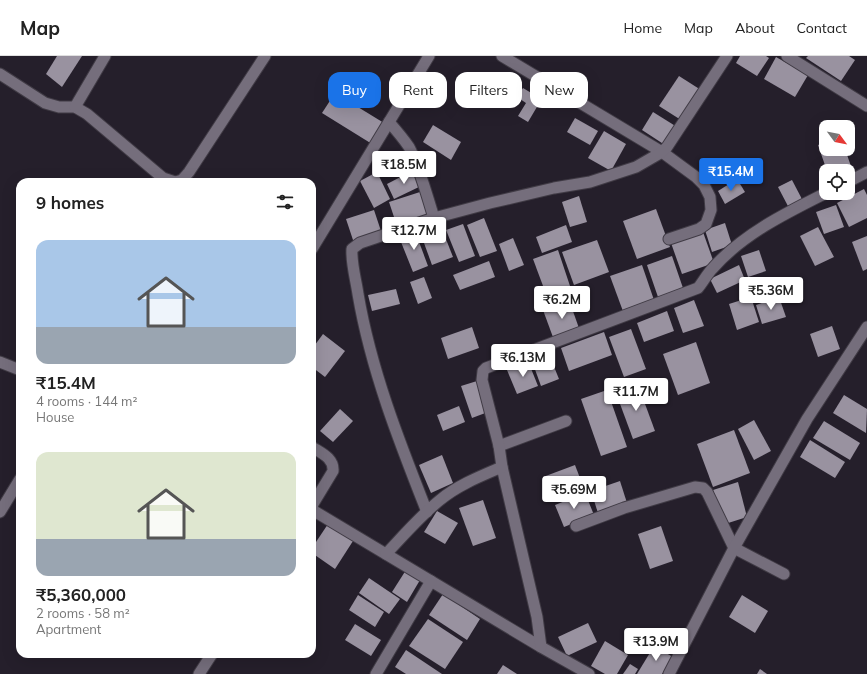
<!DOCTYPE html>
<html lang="en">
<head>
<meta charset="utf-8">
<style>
	body { margin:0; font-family:Mulish,sans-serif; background:#f6f6f6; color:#222; height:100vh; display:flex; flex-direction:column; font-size:15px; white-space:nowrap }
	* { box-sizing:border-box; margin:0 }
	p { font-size:13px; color:#767676 }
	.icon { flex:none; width:22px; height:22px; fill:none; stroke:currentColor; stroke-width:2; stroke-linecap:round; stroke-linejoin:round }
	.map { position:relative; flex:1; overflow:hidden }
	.details { position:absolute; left:16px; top:122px; width:300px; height:480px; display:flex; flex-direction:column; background:#fff; border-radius:12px; box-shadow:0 4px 16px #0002 }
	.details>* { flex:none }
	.guide { position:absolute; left:328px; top:16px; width:380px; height:36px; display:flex; gap:8px }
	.needle { width:26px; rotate:122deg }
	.controls { position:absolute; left:819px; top:64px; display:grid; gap:8px }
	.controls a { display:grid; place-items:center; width:36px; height:36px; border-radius:8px; background:#fff; box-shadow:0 4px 16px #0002; font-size:20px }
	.price { position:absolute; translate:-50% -34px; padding:0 9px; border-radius:4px; background:#fff; color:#222; font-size:13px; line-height:26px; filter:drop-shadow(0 1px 2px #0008) }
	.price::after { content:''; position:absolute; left:50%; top:24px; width:12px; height:9px; margin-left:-6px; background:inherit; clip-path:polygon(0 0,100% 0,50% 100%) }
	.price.selected { background:#1a73e8; color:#fff }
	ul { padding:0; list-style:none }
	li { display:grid; align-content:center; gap:8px; height:212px; padding:0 20px }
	li span { display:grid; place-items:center; height:124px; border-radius:12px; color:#555 }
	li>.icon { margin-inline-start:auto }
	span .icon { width:72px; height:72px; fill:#fffc; stroke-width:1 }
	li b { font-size:17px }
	h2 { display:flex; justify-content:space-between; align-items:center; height:48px; padding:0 20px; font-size:17px }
	.chip { padding:0 14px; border-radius:12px; background:#fff; box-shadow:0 4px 16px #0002; font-size:14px; line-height:36px }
	.chip.selected { background:#1a73e8; color:#fff }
	header { display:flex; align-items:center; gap:24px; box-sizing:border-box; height:56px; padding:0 20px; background:#fff; border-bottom:1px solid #e0e0e0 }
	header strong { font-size:19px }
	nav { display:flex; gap:22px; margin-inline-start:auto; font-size:14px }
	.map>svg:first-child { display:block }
	.building { fill:#9992a0 }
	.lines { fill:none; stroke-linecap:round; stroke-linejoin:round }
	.minor-casing { stroke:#403b45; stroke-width:13 }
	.minor { stroke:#756e7c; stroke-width:11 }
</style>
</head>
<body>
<header>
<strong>Map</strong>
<nav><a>Home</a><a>Map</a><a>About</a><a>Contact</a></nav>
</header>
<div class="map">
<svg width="867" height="618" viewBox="0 0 867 618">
	<rect width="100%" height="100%" fill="#251f2b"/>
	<g class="building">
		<path d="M57 0H82L62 31 46 18Z"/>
		<path d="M740 0H766L769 2 757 20 736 7Z"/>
		<path d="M808 0H849L855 4 841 25 806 2Z"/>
		<path d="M776 1 808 19 795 41 764 23Z"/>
		<path d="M679 20 701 34 681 64 659 50Z"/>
		<path d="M538 29 547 34 528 66 518 60 526 47 517 41 523 32 533 38Z"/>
		<path d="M335 37 384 67 372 88 322 57Z"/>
		<path d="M653 56 677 71 665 89 642 74Z"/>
		<path d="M575 62 598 75 590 89 567 76Z"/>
		<path d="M433 69 461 86 451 104 423 86Z"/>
		<path d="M604 75 626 88 611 115 588 102Z"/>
		<path d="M826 86V93H845L854 119 848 121V115H827L818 89Z"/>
		<path d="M414 114 421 130 394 143 387 128Z"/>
		<path d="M377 116 390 143 374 152 360 125Z"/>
		<path d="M737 123 745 136 725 148 718 135Z"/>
		<path d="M792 124 804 147 790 154 778 131Z"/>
		<path d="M864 133 867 139V162L849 171 837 147Z"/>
		<path d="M420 136 429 162 398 173 389 146Z"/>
		<path d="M579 140 587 166 570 171 562 146Z"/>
		<path d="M836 149 844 171 824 178 816 156Z"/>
		<path d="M656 153 670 191 637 203 623 165Z"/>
		<path d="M374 154 382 178 354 187 346 163Z"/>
		<path d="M484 162 497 195 480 201 467 169Z"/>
		<path d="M725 167 732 189 712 196 705 174Z"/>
		<path d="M440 168 453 201 432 209 420 176Z"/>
		<path d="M463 168 475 200 459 206 446 174Z"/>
		<path d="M566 169 572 186 542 197 536 181Z"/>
		<path d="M818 171 834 201 815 210 800 180Z"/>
		<path d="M415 175 428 210 413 216 399 181Z"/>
		<path d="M703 176 714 207 682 218 671 187Z"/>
		<path d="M867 180V213L863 215 852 186Z"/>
		<path d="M513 182 524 209 509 215 499 188Z"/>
		<path d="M597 184 609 216 574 229 562 196Z"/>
		<path d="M558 194 570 230 546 238 533 203Z"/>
		<path d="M759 194 766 215 748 221 741 200Z"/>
		<path d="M672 200 684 235 659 244 647 209Z"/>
		<path d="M489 205 495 221 460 234 453 219Z"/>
		<path d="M642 209 655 247 624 258 610 220Z"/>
		<path d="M739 209 745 224 717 237 710 223Z"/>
		<path d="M424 221 432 242 418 248 410 226Z"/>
		<path d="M396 233 400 248 372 255 368 239Z"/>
		<path d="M751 241 759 266 737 274 729 248Z"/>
		<path d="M779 241 786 261 762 268 756 249Z"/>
		<path d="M569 244 580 275 554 284 543 254Z"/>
		<path d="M694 244 704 270 683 277 674 252Z"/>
		<path d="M667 255 674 275 644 286 637 267Z"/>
		<path d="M832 270 840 293 818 301 810 278Z"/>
		<path d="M472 271 479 292 448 303 441 282Z"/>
		<path d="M631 273 646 313 624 321 609 281Z"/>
		<path d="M604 276 612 299 569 315 561 292Z"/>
		<path d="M323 278 345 295 325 321 312 311V293Z"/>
		<path d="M696 286 710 327 678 339 663 298Z"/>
		<path d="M550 301 559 323 541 330 533 308Z"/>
		<path d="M528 305 538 330 517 338 507 314Z"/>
		<path d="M477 325 488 356 472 362 461 330Z"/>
		<path d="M638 329 655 375 633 383 616 337Z"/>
		<path d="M607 334 627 391 601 400 581 343Z"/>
		<path d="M844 339 867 353 866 377 833 357Z"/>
		<path d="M459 350 465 366 443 375 437 359Z"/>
		<path d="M340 353 353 365 333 386 320 375Z"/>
		<path d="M754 364 771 395 754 404 738 373Z"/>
		<path d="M824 365 860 387 850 404 813 382Z"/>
		<path d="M734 374 750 417 713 431 697 388Z"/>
		<path d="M810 384 845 406 835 422 800 401Z"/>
		<path d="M442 399 453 427 431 437 419 409Z"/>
		<path d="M575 409 583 430 552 442 543 421Z"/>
		<path d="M620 425 627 447 598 457 591 435Z"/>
		<path d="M738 426 747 461 725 468 713 434Z"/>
		<path d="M585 437 594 459 564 471 555 449Z"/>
		<path d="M483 444 496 482 473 490 459 452Z"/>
		<path d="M437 455 458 467 445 488 424 476Z"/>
		<path d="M328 468 353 485 335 513 312 497V492Z"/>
		<path d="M661 470 673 505 650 513 638 478Z"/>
		<path d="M406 514 420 524 407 546 392 536Z"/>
		<path d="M369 522 400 543 389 558 359 537Z"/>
		<path d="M443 538 480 563 467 584 429 559Z"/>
		<path d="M358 539 384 556 375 571 349 554Z"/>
		<path d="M742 539 768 555 755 577 729 561Z"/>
		<path d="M428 563 463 586 445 613 409 590Z"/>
		<path d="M588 567 597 586 567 600 558 581Z"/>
		<path d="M355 568 381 584 371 600 345 584Z"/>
		<path d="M605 585 628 599 617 618H605L591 610Z"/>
		<path d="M654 590 673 601 662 618H637Z"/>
		<path d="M406 594 442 618H406L395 611Z"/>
		<path d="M630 608 638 613 635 618H623Z"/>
		<path d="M503 609 517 618H497Z"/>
		<path d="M760 613 767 618H757Z"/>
	</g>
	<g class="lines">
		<defs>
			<g id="minor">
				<path d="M502 0 662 96 696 121 704 129 710 141 711 154 706 168 699 173 669 183"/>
				<path d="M787 0 867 50"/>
				<path d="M0 18 45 47 59 51H75L87 58 163 122 175 126"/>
				<path d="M75 51 105 0"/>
				<path d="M389 66C396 74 403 82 409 91 420 112 427 140 434 162"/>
				<path d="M176 126 182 124 189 116 265 0"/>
				<path d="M848 126 867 116"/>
				<path d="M312 193 429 0"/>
				<path d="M0 306 20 314"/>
				<path d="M499 390 566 365"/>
				<path d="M312 391C321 397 334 402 333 415L313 448 312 452 314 455 541 591 589 618"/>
				<path d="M502 411 537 561 541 591"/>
				<path d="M0 456 20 423"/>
				<path d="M427 456C399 385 371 314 358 238 356 224 351 207 352 193L360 187 434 162 490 147 554 132 590 126 636 111 662 96 667 91 727 0"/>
				<path d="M576 470 624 452 695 431 703 432 707 436 734 492 784 518"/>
				<path d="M386 498C403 480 420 460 440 444 458 429 481 420 502 411L499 390 482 324 483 315 486 312 698 232C703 226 707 218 713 212 743 178 786 157 826 137"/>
				<path d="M199 618 212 598"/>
				<path d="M376 618 431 525"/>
				<path d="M669 618 734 492 807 363 867 271"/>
			</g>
		</defs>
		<use href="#minor" class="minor-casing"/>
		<use href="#minor" class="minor"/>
	</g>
</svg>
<div class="controls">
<a><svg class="needle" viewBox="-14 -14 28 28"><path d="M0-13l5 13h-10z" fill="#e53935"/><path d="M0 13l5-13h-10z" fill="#767676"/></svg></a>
<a><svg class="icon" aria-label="locate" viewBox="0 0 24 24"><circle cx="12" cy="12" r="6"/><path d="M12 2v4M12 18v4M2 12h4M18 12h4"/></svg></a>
</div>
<b class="price" style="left:404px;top:129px">₹18.5M</b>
<b class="price selected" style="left:731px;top:136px">₹15.4M</b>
<b class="price" style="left:414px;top:195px">₹12.7M</b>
<b class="price" style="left:771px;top:255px">₹5.36M</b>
<b class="price" style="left:562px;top:264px">₹6.2M</b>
<b class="price" style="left:523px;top:322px">₹6.13M</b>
<b class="price" style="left:636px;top:356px">₹11.7M</b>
<b class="price" style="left:574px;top:454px">₹5.69M</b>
<b class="price" style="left:656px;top:606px">₹13.9M</b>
<div class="guide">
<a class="chip selected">Buy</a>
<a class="chip">Rent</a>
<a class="chip">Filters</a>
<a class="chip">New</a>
</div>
<section class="details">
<h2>9 homes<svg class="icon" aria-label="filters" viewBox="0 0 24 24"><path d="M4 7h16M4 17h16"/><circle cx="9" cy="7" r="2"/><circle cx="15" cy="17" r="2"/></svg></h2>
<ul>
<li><span style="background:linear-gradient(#a9c7e8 70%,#9aa5b1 0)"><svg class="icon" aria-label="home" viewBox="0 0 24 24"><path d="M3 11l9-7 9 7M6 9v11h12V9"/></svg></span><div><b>₹15.4M</b><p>4 rooms · 144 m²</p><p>House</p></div></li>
<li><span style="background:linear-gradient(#dfe7d0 70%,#9aa5b1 0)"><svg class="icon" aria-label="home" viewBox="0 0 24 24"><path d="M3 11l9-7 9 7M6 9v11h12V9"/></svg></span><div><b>₹5,360,000</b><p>2 rooms · 58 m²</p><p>Apartment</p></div></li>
</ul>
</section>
</div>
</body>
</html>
